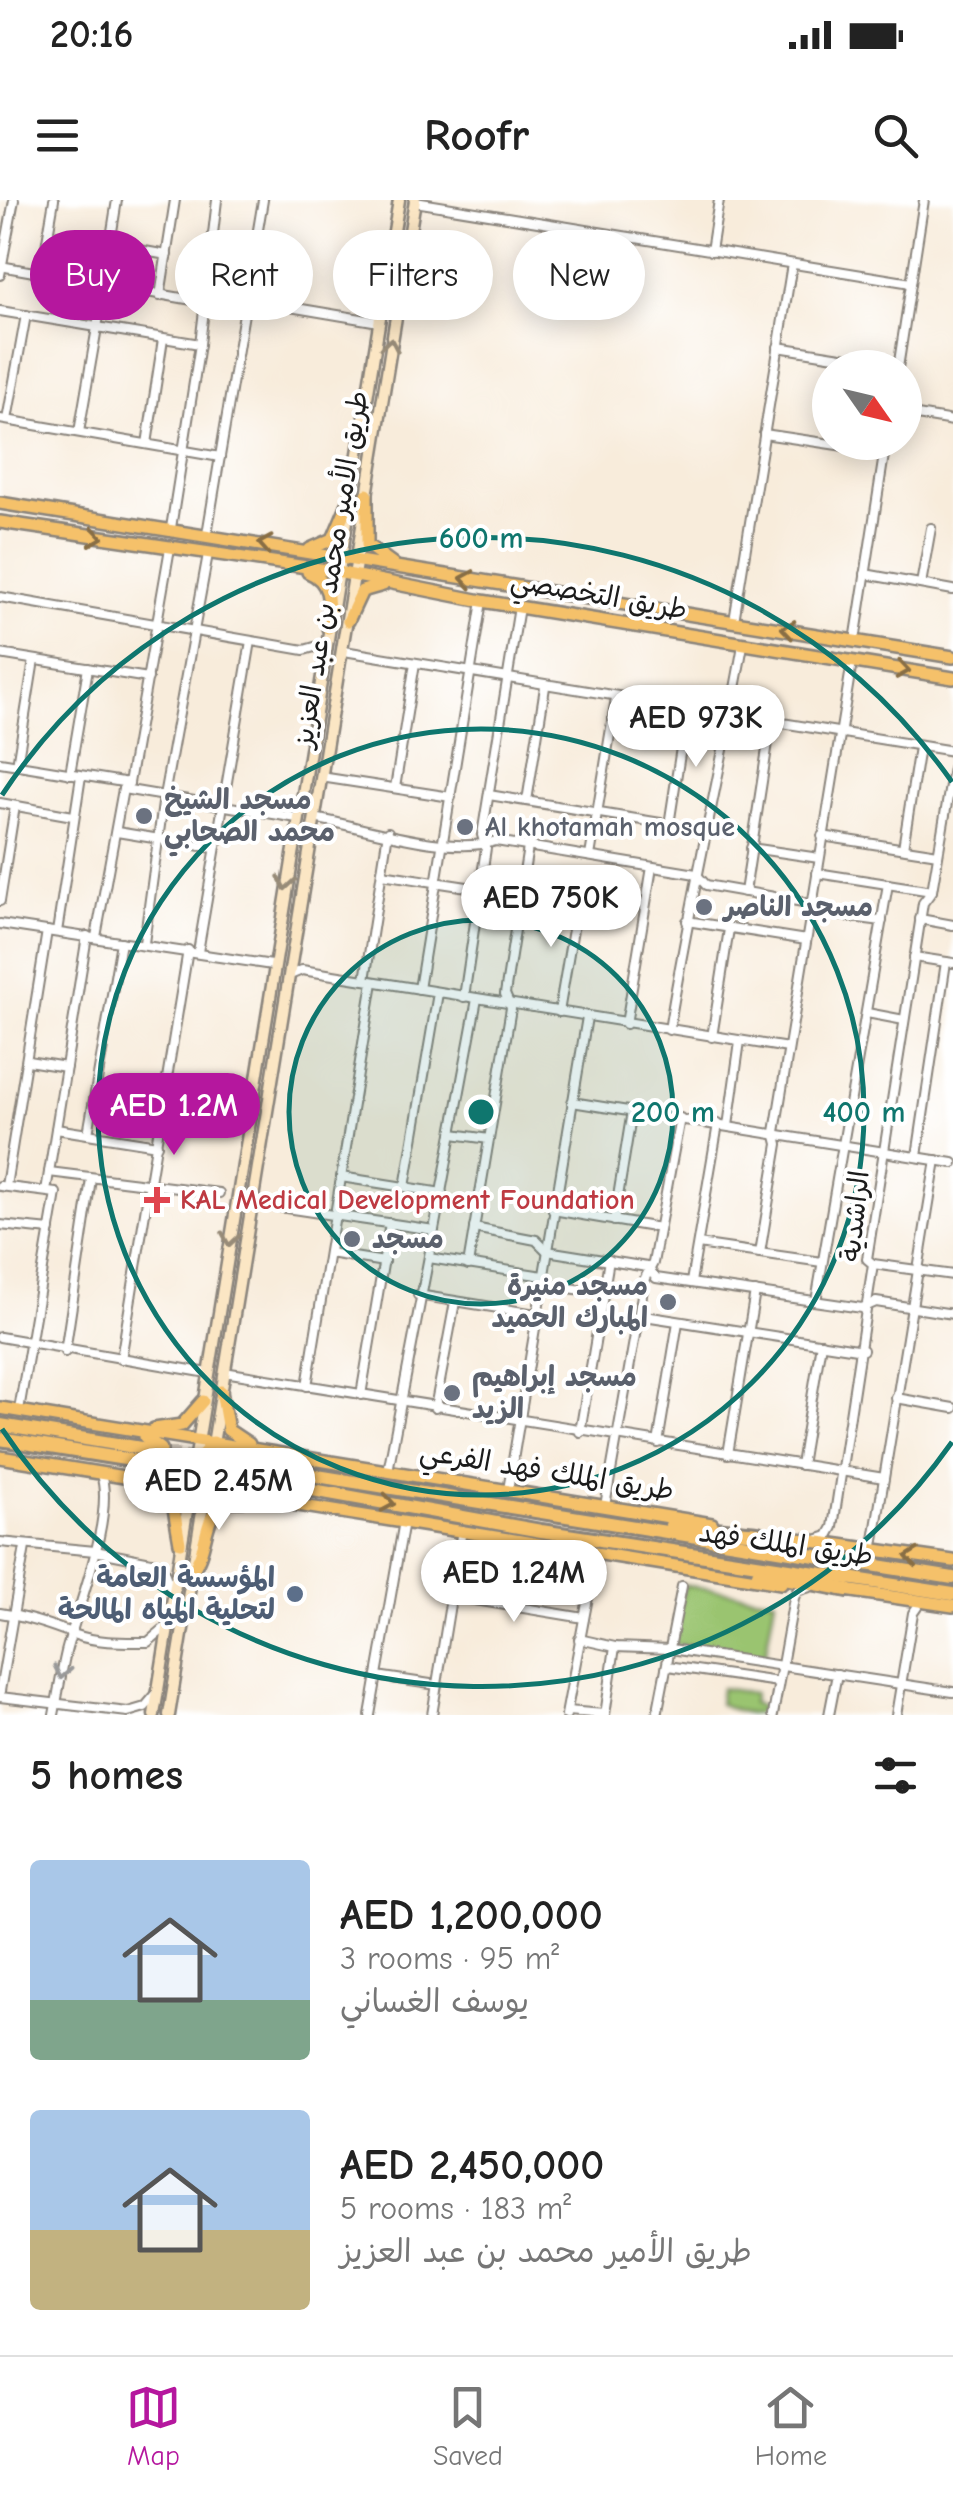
<!DOCTYPE html>
<html lang="en">
<head>
<meta charset="utf-8">
<style>
	body { margin:0; font-family:"Comic Neue","Playpen Sans Arabic",sans-serif; background:#f6f6f6; color:#222; height:100vh; display:flex; flex-direction:column; font-size:38px; white-space:nowrap }
	* { box-sizing:border-box; margin:0 }
	p { font-size:32px; color:#767676 }
	.icon { flex:none; width:55px; height:55px; fill:none; stroke:currentColor; stroke-width:2; stroke-linecap:round; stroke-linejoin:round }
	.map { position:relative; height:1515px; overflow:hidden }
	.sheet { display:flex; flex-direction:column; background:#fff; flex:1 }
	.sheet>* { flex:none }
	.banner { position:absolute; left:30px; top:30px; width:895px; height:90px; display:flex; gap:20px }
	.needle { width:65px; rotate:124deg }
	.controls { position:absolute; left:812px; top:150px; display:grid; gap:20px }
	.controls a { display:grid; place-items:center; width:110px; height:110px; border-radius:50%; background:#fff; box-shadow:0 5px 25px #0003; font-size:50px }
	.price { position:absolute; translate:-50% -85px; padding:0 22px; border-radius:35px; background:#fff; color:#222; font-size:32px; line-height:65px; filter:drop-shadow(0 2px 5px #0008) }
	.price::after { content:''; position:absolute; left:50%; top:60px; width:30px; height:22px; margin-left:-15px; background:inherit; clip-path:polygon(0 0,100% 0,50% 100%) }
	.price.current { background:#b5179e; color:#fff }
	ul { padding:0; list-style:none }
	li { display:flex; align-items:center; gap:30px; height:250px; padding:0 30px }
	li span { display:grid; place-items:center; flex:none; width:280px; height:200px; border-radius:10px; color:#555 }
	li>.icon { margin-inline-start:auto }
	span .icon { width:120px; height:120px; fill:#fffc; stroke-width:1 }
	li b { font-size:42px }
	h2 { display:flex; justify-content:space-between; align-items:center; height:120px; padding:0 30px; font-size:42px }
	.chip { padding:0 35px; border-radius:45px; background:#fff; box-shadow:0 5px 25px #0003; font-size:35px; line-height:90px }
	.chip.current { background:#b5179e; color:#fff }
	.status { display:flex; justify-content:space-between; align-items:center; height:70px; padding:0 50px; background:#fff; direction:ltr }
	.status svg { height:28px; fill:currentColor }
	header { display:flex; justify-content:space-between; align-items:center; height:130px; padding:0 30px; background:#fff; font-size:45px; font-weight:700 }
	.tabs { display:flex; justify-content:space-around; align-items:center; height:140px; border-top:2px solid #e0e0e0; background:#fff; font-size:28px; color:#767676 }
	.tabs a { display:grid; justify-items:center; gap:5px }
	.tabs .current { color:#b5179e }
	.map>svg:first-child { display:block }
	.green { fill:#9ac470; stroke:#5b7046; stroke-width:2.5 }
	.lines { fill:none; stroke-linecap:round; stroke-linejoin:round }
	.highway-tunnel { stroke:#ccc2b5; stroke-width:12; stroke-dasharray:12 6; stroke-linecap:butt }
	.street-casing { stroke:#8a847c; stroke-width:12 }
	.secondary-casing { stroke:#8a847c; stroke-width:15 }
	.primary-casing { stroke:#8a847c; stroke-width:16 }
	.highway-casing { stroke:#8a847c; stroke-width:18 }
	.street { stroke:#fff; stroke-width:8 }
	.secondary { stroke:#fbe6c4; stroke-width:10 }
	.primary { stroke:#f5c16b; stroke-width:11 }
	.highway { stroke:#f5c16b; stroke-width:12 }
	.oneway { stroke:#978b78 }
	.oneway2 { stroke:#886e44 }
	.oneway3 { stroke:#999 }
	.ring { fill:none; stroke:#0f766e; stroke-width:5 }
	.worship-dot { fill:#6b7280; stroke:#fff; stroke-width:4 }
	.health-dot { fill:#e0444e; stroke:#fff; stroke-width:4 }
	.service-dot { fill:#5c6f8a; stroke:#fff; stroke-width:4 }
	.labels { text-anchor:middle; dominant-baseline:central; stroke-width:8; stroke-linejoin:round; paint-order:stroke }
	.street-label { font-size:28px; fill:#1c1c1c; stroke:#fff }
	.worship-label { font-size:28px; font-weight:bold; fill:#5b616d; stroke:#fff; text-anchor:start }
	.health-label { font-size:28px; font-weight:bold; fill:#be3a42; stroke:#fff; text-anchor:start }
	.service-label { font-size:28px; font-weight:bold; fill:#4e5e75; stroke:#fff; text-anchor:end }
	.centre { fill:#0f766e; stroke:#fff; stroke-width:5 }
	.ring-label { font-size:30px; text-anchor:middle; font-weight:bold; fill:#0f766e; stroke:#fff; stroke-width:8; stroke-linejoin:round; paint-order:stroke }
</style>
</head>
<body>
<div class="status"><b>20:16</b><svg viewBox="0 0 49 12"><path d="M0 12V9h3v3zM5 12V6h3v6zM10 12V3h3v9zM15 12V0h3v12zM26 1h20v11H26zM47 4h2v5h-2z"/></svg></div>
<header><svg class="icon" aria-label="menu" viewBox="0 0 24 24"><path d="M4 6h16M4 12h16M4 18h16"/></svg>Roofr<svg class="icon" aria-label="search" viewBox="0 0 24 24"><circle cx="10" cy="10" r="6"/><path d="M15 15l6 6"/></svg></header>
<div class="map">
<svg width="953" height="1515" viewBox="0 0 953 1515">
	<rect width="100%" height="100%" fill="#fff"/>
	<filter id="ink" filterUnits="userSpaceOnUse"><feTurbulence type="fractalNoise" baseFrequency=".01" numOctaves="2"/><feDisplacementMap in="SourceGraphic" scale="20" xChannelSelector="R" yChannelSelector="G"/><feConvolveMatrix kernelMatrix="1 2 1 2 8 2 1 2 1" color-interpolation-filters="sRGB"/></filter>
	<filter id="wash" filterUnits="userSpaceOnUse"><feTurbulence type="fractalNoise" baseFrequency=".0048" numOctaves="4" result="noise"/><feDisplacementMap in="SourceGraphic" scale="40" xChannelSelector="R" yChannelSelector="G"/><feGaussianBlur stdDeviation="2.25" result="paint"/><feColorMatrix in="noise" values="0 0 0 0 0 0 0 0 0 0 0 0 0 0 0 0 0 1.4 0 .05"/><feComposite in="paint" operator="in"/></filter>
	<g filter="url(#wash)">
		<rect width="100%" height="100%" fill="#f8ecdb"/>
		<g class="green">
			<path d="M684 1385 775 1399 765 1457 673 1444Z"/>
			<path d="M721 1488 754 1493 752 1503 763 1507 762 1513 748 1514 719 1504Z"/>
		</g>
	</g>
	<g filter="url(#ink)">
		<g class="lines">
			<g class="highway-tunnel">
				<path d="M149 1250 261 1267"/>
				<path d="M152 1263 257 1280"/>
			</g>
			<defs>
				<g id="street">
					<path d="M415 2 911 83"/>
					<path d="M49 34 167 55"/>
					<path d="M110 44 117 0"/>
					<path d="M209 51 254 58"/>
					<path d="M711 51 719 0"/>
					<path d="M0 66 198 101 207 93 379 122"/>
					<path d="M0 75 14 0"/>
					<path d="M41 76 54 0"/>
					<path d="M160 96 175 0"/>
					<path d="M0 111 200 144"/>
					<path d="M778 147 898 166"/>
					<path d="M898 168 924 0"/>
					<path d="M905 213 953 221"/>
					<path d="M0 219 220 257"/>
					<path d="M7 220 26 115"/>
					<path d="M79 232 104 87"/>
					<path d="M764 234 884 252"/>
					<path d="M147 244 163 139"/>
					<path d="M171 328 200 144 217 0"/>
					<path d="M207 334 263 0"/>
					<path d="M865 374 953 390"/>
					<path d="M921 384 931 328"/>
					<path d="M0 397 304 450 325 444"/>
					<path d="M734 421 792 64"/>
					<path d="M855 441 886 242"/>
					<path d="M344 451 953 551"/>
					<path d="M0 454 148 478"/>
					<path d="M0 562 129 583"/>
					<path d="M17 565 34 460"/>
					<path d="M70 574 88 468"/>
					<path d="M321 577 451 597"/>
					<path d="M395 588 415 463"/>
					<path d="M123 589 297 618"/>
					<path d="M489 595 710 631"/>
					<path d="M527 601 545 487"/>
					<path d="M0 603 73 616"/>
					<path d="M314 618C364 627 448 656 496 641L696 674 706 685 803 702 820 713 882 721"/>
					<path d="M669 625 687 509"/>
					<path d="M117 632 214 648"/>
					<path d="M822 636 938 654"/>
					<path d="M751 648 819 658"/>
					<path d="M903 648 919 547"/>
					<path d="M590 656 616 498"/>
					<path d="M817 673 932 691"/>
					<path d="M382 674 480 689"/>
					<path d="M522 685 645 704"/>
					<path d="M745 692 771 523"/>
					<path d="M0 701 15 606"/>
					<path d="M920 719 953 725"/>
					<path d="M687 721 806 740"/>
					<path d="M0 724 272 765"/>
					<path d="M57 732 81 576"/>
					<path d="M96 737 123 589 129 583 170 348"/>
					<path d="M144 743 164 596 208 354"/>
					<path d="M198 752 251 441"/>
					<path d="M914 757 953 763"/>
					<path d="M290 775 302 770 788 848"/>
					<path d="M365 780 388 632"/>
					<path d="M419 789 482 401"/>
					<path d="M464 797 486 648 482 635 519 407"/>
					<path d="M559 812 579 694"/>
					<path d="M867 813 904 820"/>
					<path d="M626 824 652 667"/>
					<path d="M669 830C690 700 720 575 743 445"/>
					<path d="M712 837 729 729"/>
					<path d="M28 861 66 867"/>
					<path d="M572 902 953 963"/>
					<path d="M728 926 740 841"/>
					<path d="M56 929 157 945"/>
					<path d="M88 934 121 742"/>
					<path d="M453 934 489 939"/>
					<path d="M917 956 946 762"/>
					<path d="M49 972 219 993"/>
					<path d="M341 977 442 993"/>
					<path d="M0 986 56 993 19 1210"/>
					<path d="M6 986 47 731"/>
					<path d="M405 987 438 793"/>
					<path d="M46 991 87 736"/>
					<path d="M252 1003 434 1030 477 799"/>
					<path d="M553 1010 659 1028"/>
					<path d="M614 1021 632 911"/>
					<path d="M0 1025 50 1030"/>
					<path d="M474 1028 536 1040 547 1051 647 1067 656 1078 862 1108 876 1102 953 1114"/>
					<path d="M698 1044 822 1062"/>
					<path d="M329 1053 384 1062"/>
					<path d="M760 1053 778 944 775 932 852 462"/>
					<path d="M429 1058 543 1076"/>
					<path d="M873 1064 953 1075"/>
					<path d="M468 1065 511 808 505 794 528 647"/>
					<path d="M691 1082 718 924"/>
					<path d="M543 1084 602 1093"/>
					<path d="M418 1095 536 1114"/>
					<path d="M816 1101 888 684"/>
					<path d="M638 1115 863 1150"/>
					<path d="M0 1137 208 1173"/>
					<path d="M65 1152 91 979"/>
					<path d="M121 1159 188 750"/>
					<path d="M224 1172 884 1278"/>
					<path d="M307 1186 373 782"/>
					<path d="M361 1195 390 1023"/>
					<path d="M896 1198 953 1208"/>
					<path d="M435 1208 455 1102"/>
					<path d="M580 1232 609 1060"/>
					<path d="M658 1243 678 1122"/>
					<path d="M728 1254 755 1092"/>
					<path d="M801 1265 821 1143"/>
					<path d="M388 1271 434 1030"/>
					<path d="M508 1290 587 817"/>
					<path d="M605 1306 645 1078 653 1063 680 918"/>
					<path d="M816 1340 828 1336 833 1327 873 1064 867 1059 923 703 932 691 953 568"/>
					<path d="M0 1342 95 1351 161 1364 171 1390"/>
					<path d="M872 1352 936 960"/>
					<path d="M451 1396 584 1418"/>
					<path d="M0 1413C27 1417 51 1425 76 1435 98 1443 124 1442 148 1442L167 1426"/>
					<path d="M579 1439 615 1447 671 1449 953 1492"/>
					<path d="M668 1466 778 1482"/>
					<path d="M377 1476 437 1485"/>
					<path d="M0 1491 25 1347"/>
					<path d="M0 1497 128 1512 145 1507 157 1493"/>
					<path d="M567 1511 604 1514"/>
					<path d="M54 1515C58 1494 61 1473 66 1452 76 1412 115 1316 101 1275"/>
					<path d="M370 1515 404 1321"/>
					<path d="M432 1515 462 1330"/>
					<path d="M566 1515 596 1355"/>
					<path d="M605 1515 615 1447"/>
					<path d="M657 1515 682 1386"/>
					<path d="M773 1515 794 1398 797 1391 810 1387"/>
					<path d="M829 1515 837 1474"/>
					<path d="M896 1515 913 1413 920 1403"/>
				</g>
				<g id="secondary">
					<path d="M154 1515 399 0"/>
					<path d="M169 1515 415 0"/>
				</g>
				<g id="primary">
					<path d="M367 294V345L393 364"/>
					<path d="M0 303 953 457"/>
					<path d="M0 322 327 370 482 401 953 478"/>
					<path d="M310 349 333 339 352 294"/>
					<path d="M308 372C333 382 329 405 328 428"/>
					<path d="M348 421 362 391 383 385"/>
					<path d="M221 1191 228 1230 249 1244"/>
					<path d="M0 1208 712 1324"/>
					<path d="M154 1229 182 1225 203 1201"/>
					<path d="M0 1257 781 1383"/>
					<path d="M134 1278 153 1271 161 1262V1249L145 1237"/>
					<path d="M154 1278 193 1265 213 1242"/>
					<path d="M189 1287 221 1258 247 1253"/>
					<path d="M153 1288 172 1297 180 1343"/>
					<path d="M262 1292 240 1283 238 1271 249 1259 267 1257"/>
					<path d="M749 1332 953 1361"/>
					<path d="M191 1372C209 1350 201 1318 225 1301H242"/>
					<path d="M839 1389 953 1406"/>
				</g>
				<g id="highway">
					<path d="M0 1225 147 1249"/>
					<path d="M0 1239 144 1262"/>
					<path d="M261 1267 953 1378"/>
					<path d="M257 1280 541 1331 953 1394"/>
					<path d="M671 1325 758 1333"/>
					<path d="M758 1373 848 1390"/>
				</g>
			</defs>
			<use href="#street" class="street-casing"/>
			<use href="#secondary" class="secondary-casing"/>
			<use href="#primary" class="primary-casing"/>
			<use href="#highway" class="highway-casing"/>
			<use href="#street" class="street"/>
			<use href="#secondary" class="secondary"/>
			<use href="#primary" class="primary"/>
			<use href="#highway" class="highway"/>
		</g>
		<defs><path id="oneway-chevron" d="M-2-3.5L2.5 0L-2 3.5" fill="none" stroke-width="1.6" stroke-linecap="round" stroke-linejoin="round" transform="scale(2.5)"/></defs>
		<g class="oneway">
			<use href="#oneway-chevron" transform="translate(390 145) rotate(-80)"/>
			<use href="#oneway-chevron" transform="translate(286 683) rotate(100)"/>
			<use href="#oneway-chevron" transform="translate(230 1039) rotate(99)"/>
		</g>
		<g class="oneway2">
			<use href="#oneway-chevron" transform="translate(96 337) rotate(8)"/>
			<use href="#oneway-chevron" transform="translate(265 344) rotate(-170)"/>
			<use href="#oneway-chevron" transform="translate(467 379) rotate(-171)"/>
			<use href="#oneway-chevron" transform="translate(788 429) rotate(-171)"/>
			<use href="#oneway-chevron" transform="translate(903 470) rotate(9)"/>
			<use href="#oneway-chevron" transform="translate(388 1303) rotate(10)"/>
			<use href="#oneway-chevron" transform="translate(912 1357) rotate(-174)"/>
		</g>
		<use class="oneway3" href="#oneway-chevron" transform="translate(62 1472) rotate(101)"/>
	</g>
	<circle cx="481" cy="912" r="192" fill="#0f766e" fill-opacity=".12"/>
	<g class="ring">
		<circle cx="481" cy="912" r="192"/>
		<circle cx="481" cy="912" r="383"/>
		<path d="M952 1242A575 575 0 0 1 2 1229M2 595A575 575 0 0 1 952 582"/>
	</g>
	<g class="worship-dot">
		<circle cx="144" cy="616" r="10"/>
		<circle cx="465" cy="627" r="10"/>
		<circle cx="704" cy="707" r="10"/>
		<circle cx="352" cy="1039" r="10"/>
		<circle cx="668" cy="1102" r="10"/>
		<circle cx="452" cy="1193" r="10"/>
	</g>
	<path class="health-dot" d="M152 985h10v10h10v10h-10v10h-10v-10h-10v-10h10z"/>
	<circle class="service-dot" cx="295" cy="1394" r="10"/>
	<g class="labels">
		<g class="street-label">
			<text transform="translate(331 369) rotate(-81)">طريق الأمير محمد بن عبد العزيز</text>
			<text transform="translate(599 395) rotate(10)">طريق التخصصي</text>
			<text transform="translate(855 1016) rotate(-84)">الراشدية</text>
			<text transform="translate(547 1271) rotate(9)">طريق الملك فهد الفرعي</text>
			<text transform="translate(786 1344) rotate(8)">طريق الملك فهد</text>
		</g>
		<g class="worship-label">
			<text x="164" y="600">مسجد الشيخ<tspan x="164" dy="32">محمد الصحابي</tspan></text>
			<text x="485" y="627">Al khotamah mosque</text>
			<text x="724" y="707">مسجد الناصر</text>
			<text x="372" y="1039">مسجد</text>
			<text x="648" y="1086" text-anchor="end">مسجد منيرة<tspan x="648" dy="32">المبارك الحميد</tspan></text>
			<text x="472" y="1177">مسجد إبراهيم<tspan x="472" dy="32">الزيد</tspan></text>
		</g>
		<g class="health-label">
			<text x="180" y="1000">KAL Medical Development Foundation</text>
		</g>
		<g class="service-label">
			<text x="275" y="1378">المؤسسة العامة<tspan x="275" dy="32">لتحلية المياه المالحة</tspan></text>
		</g>
	</g>
	<circle cx="481" cy="912" r="15" class="centre"/>
	<g class="ring-label">
		<text x="481" y="348">600 m</text>
		<text x="673" y="922">200 m</text>
		<text x="864" y="922">400 m</text>
	</g>
</svg>
<div class="controls">
<a><svg class="needle" viewBox="-14 -14 28 28"><path d="M0-13l5 13h-10z" fill="#e53935"/><path d="M0 13l5-13h-10z" fill="#767676"/></svg></a>
</div>
<b class="price" style="left:696px;top:570px">AED 973K</b>
<b class="price" style="left:551px;top:750px">AED 750K</b>
<b class="price current" style="left:174px;top:958px">AED 1.2M</b>
<b class="price" style="left:219px;top:1333px">AED 2.45M</b>
<b class="price" style="left:514px;top:1425px">AED 1.24M</b>
<div class="banner">
<a class="chip current">Buy</a>
<a class="chip">Rent</a>
<a class="chip">Filters</a>
<a class="chip">New</a>
</div>
</div>
<section class="sheet">
<h2>5 homes<svg class="icon" aria-label="filters" viewBox="0 0 24 24"><path d="M4 7h16M4 17h16"/><circle cx="9" cy="7" r="2"/><circle cx="15" cy="17" r="2"/></svg></h2>
<ul>
<li><span style="background:linear-gradient(#a9c7e8 70%,#7fa58c 0)"><svg class="icon" aria-label="home" viewBox="0 0 24 24"><path d="M3 11l9-7 9 7M6 9v11h12V9"/></svg></span><div><b>AED 1,200,000</b><p>3 rooms · 95 m²</p><p>يوسف الغساني</p></div></li>
<li><span style="background:linear-gradient(#a9c7e8 60%,#c2b280 0)"><svg class="icon" aria-label="home" viewBox="0 0 24 24"><path d="M3 11l9-7 9 7M6 9v11h12V9"/></svg></span><div><b>AED 2,450,000</b><p>5 rooms · 183 m²</p><p>طريق الأمير محمد بن عبد العزيز</p></div></li>
</ul>
</section>
<nav class="tabs">
<a class="current"><svg class="icon" aria-label="map" viewBox="0 0 24 24"><path d="M3 6l6-2 6 2 6-2v14l-6 2-6-2-6 2zM9 4v14M15 6v14"/></svg>Map</a>
<a><svg class="icon" aria-label="saved" viewBox="0 0 24 24"><path d="M7 4h10v16l-5-4-5 4z"/></svg>Saved</a>
<a><svg class="icon" aria-label="home" viewBox="0 0 24 24"><path d="M3 11l9-7 9 7M6 9v11h12V9"/></svg>Home</a>
</nav>
</body>
</html>
